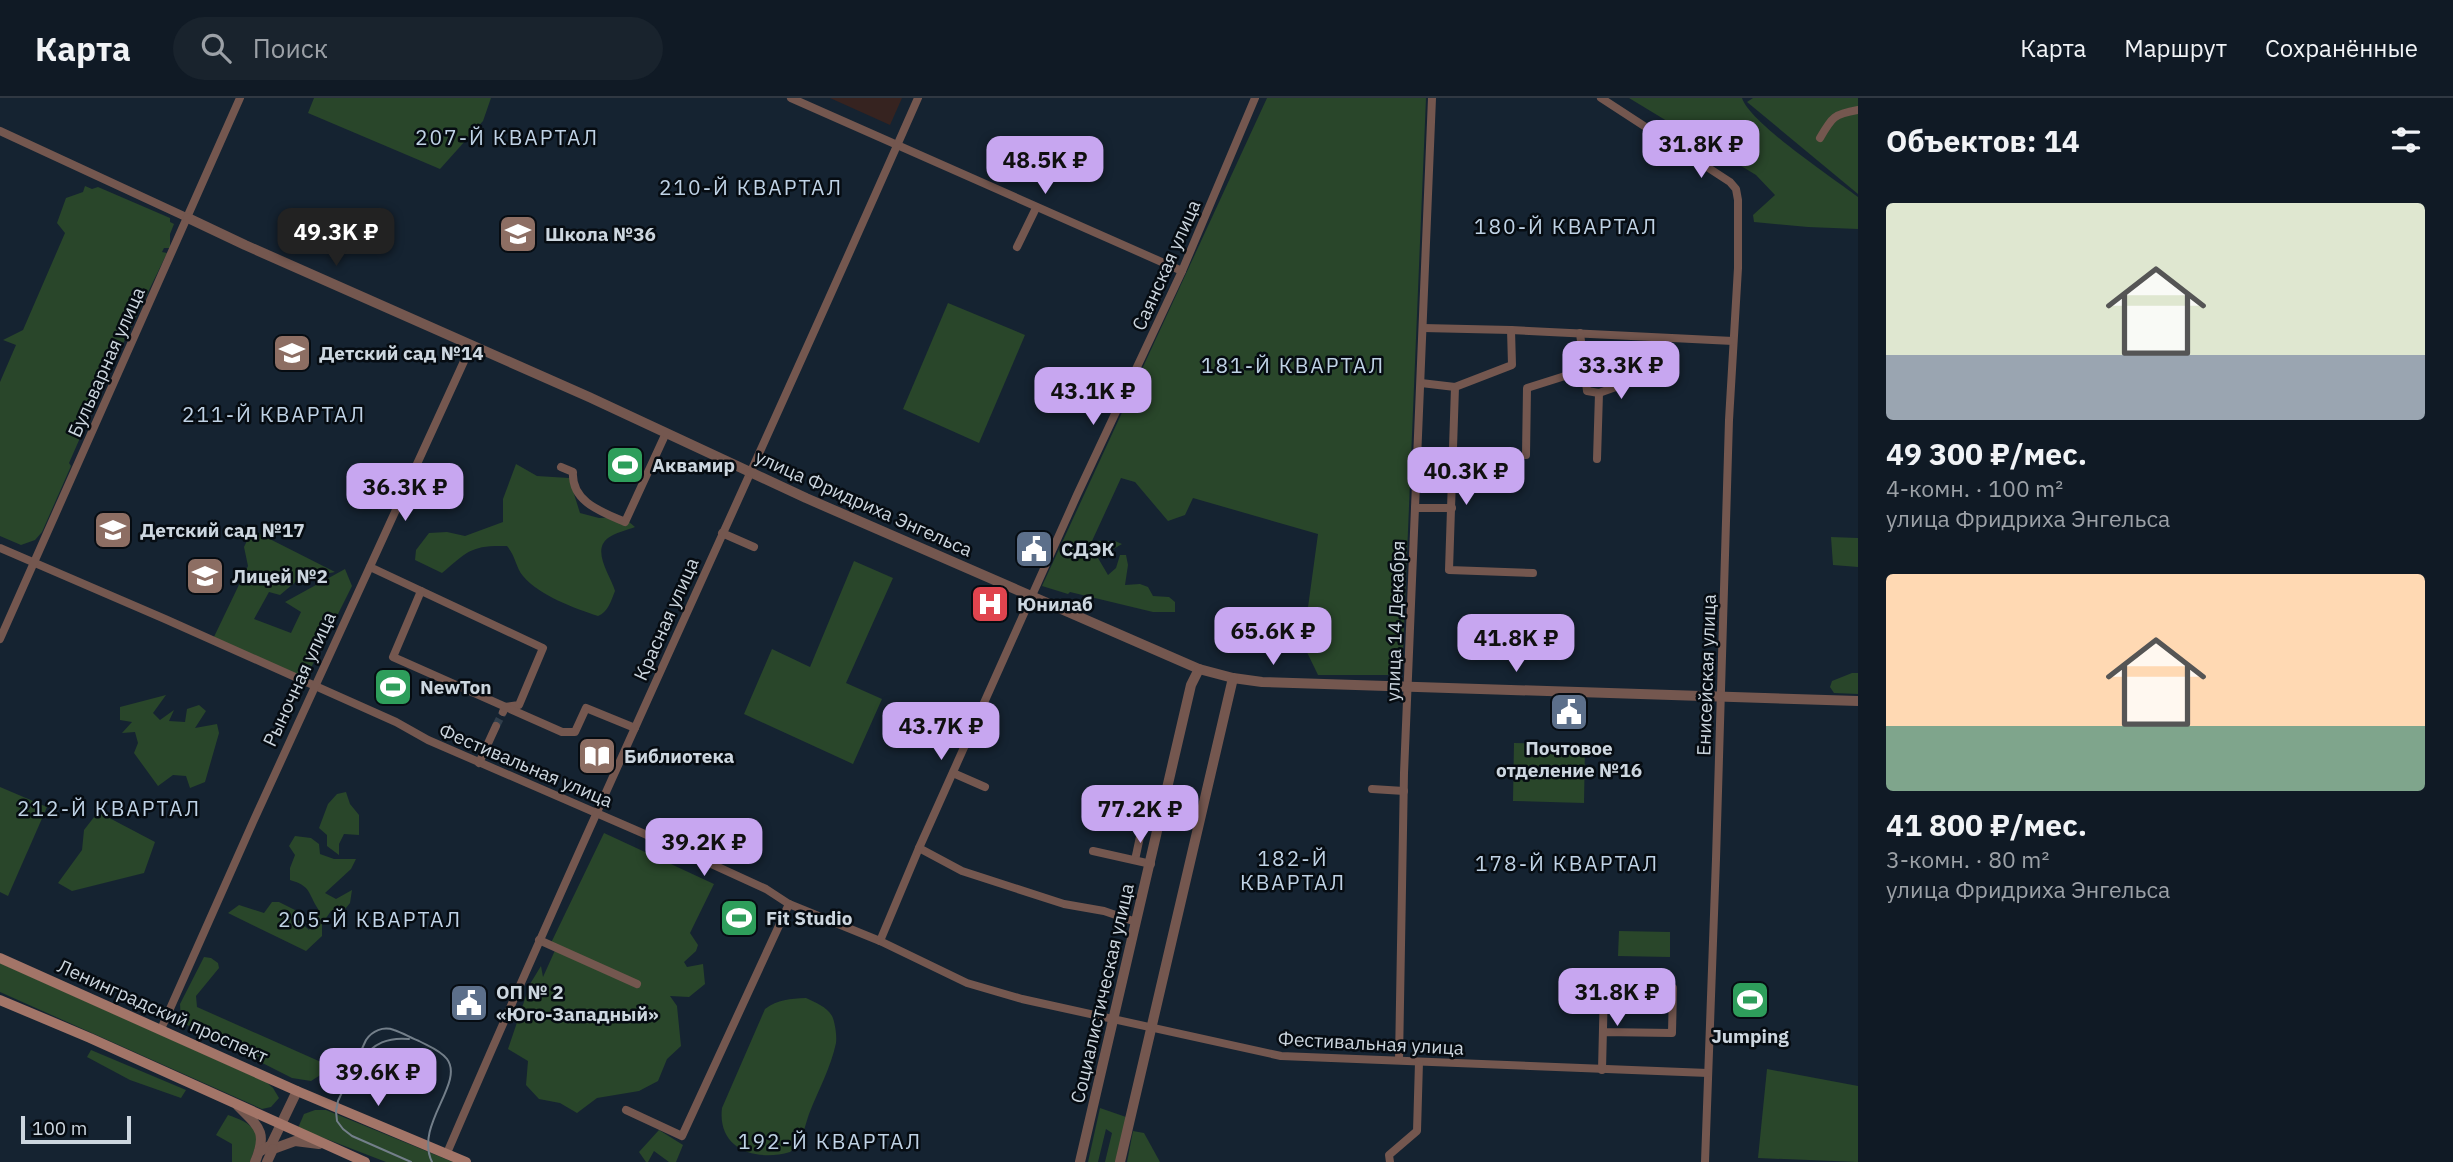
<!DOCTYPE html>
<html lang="ru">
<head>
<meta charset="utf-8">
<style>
	body { margin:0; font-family:"IBM Plex Sans",sans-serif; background:#19232d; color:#f1f3f6; height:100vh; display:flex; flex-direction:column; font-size:26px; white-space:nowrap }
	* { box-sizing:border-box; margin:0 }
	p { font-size:23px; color:#9ca1a7 }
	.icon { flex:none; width:38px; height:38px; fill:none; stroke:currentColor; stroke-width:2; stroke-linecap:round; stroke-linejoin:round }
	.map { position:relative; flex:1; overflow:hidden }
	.side { display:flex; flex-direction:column; background:#101a25; width:595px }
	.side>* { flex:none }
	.scale { position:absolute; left:21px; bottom:18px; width:110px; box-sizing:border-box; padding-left:7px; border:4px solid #ccd6df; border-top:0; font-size:19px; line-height:24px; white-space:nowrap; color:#ccd6df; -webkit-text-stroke:5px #060c12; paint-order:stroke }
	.price { position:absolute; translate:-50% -60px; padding:0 16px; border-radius:14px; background:#c7a6f0; color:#111; font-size:23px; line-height:46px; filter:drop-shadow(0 2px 4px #0008) }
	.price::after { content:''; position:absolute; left:50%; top:42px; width:21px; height:16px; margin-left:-10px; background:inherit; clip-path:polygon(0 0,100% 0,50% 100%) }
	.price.selected { background:#222; color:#fff }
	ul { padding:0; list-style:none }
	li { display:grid; align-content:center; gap:14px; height:371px; padding:0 28px }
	li span { display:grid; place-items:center; height:217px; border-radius:7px; color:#555 }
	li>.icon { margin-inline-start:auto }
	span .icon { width:126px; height:126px; fill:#fffc; stroke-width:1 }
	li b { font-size:30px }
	h2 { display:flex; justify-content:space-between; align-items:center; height:84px; padding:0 28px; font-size:30px }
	header { display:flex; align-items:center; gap:42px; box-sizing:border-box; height:98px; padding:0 35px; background:#101a25; border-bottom:2px solid #303842 }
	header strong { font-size:33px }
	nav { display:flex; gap:38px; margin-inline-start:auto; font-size:24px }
	.search { width:490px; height:63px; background:#19232d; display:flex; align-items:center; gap:18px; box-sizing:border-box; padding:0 24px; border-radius:38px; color:#9ca1a7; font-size:26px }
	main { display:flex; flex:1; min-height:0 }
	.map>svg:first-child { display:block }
	.medical { fill:#362320 }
	.green { fill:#29462a }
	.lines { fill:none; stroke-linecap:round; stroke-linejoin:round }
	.minor-tunnel { stroke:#303e4b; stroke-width:8; stroke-dasharray:8 4; stroke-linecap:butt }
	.minor { stroke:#74574f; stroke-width:8 }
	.tertiary { stroke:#74574f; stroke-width:10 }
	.secondary { stroke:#a37568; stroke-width:10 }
	.tram { stroke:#737f8a; stroke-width:2 }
	.labels { text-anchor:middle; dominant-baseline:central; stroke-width:5; stroke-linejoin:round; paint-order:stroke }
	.poi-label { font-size:19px; font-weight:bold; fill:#ccd6df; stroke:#060c12; text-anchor:start }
	.street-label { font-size:19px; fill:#ccd6df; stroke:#060c12 }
	.neighbourhood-label { font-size:21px; letter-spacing:2px; fill:#c0d3e6; stroke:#060c12 }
</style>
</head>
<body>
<header>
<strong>Карта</strong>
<div class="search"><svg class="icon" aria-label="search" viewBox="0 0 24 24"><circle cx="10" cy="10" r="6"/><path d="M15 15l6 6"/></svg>Поиск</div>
<nav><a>Карта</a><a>Маршрут</a><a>Сохранённые</a></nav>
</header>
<main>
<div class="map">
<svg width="1858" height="1064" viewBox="0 0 1858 1064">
	<rect width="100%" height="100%" fill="#152331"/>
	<path class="medical" d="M830 0H902L890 27Z"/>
	<g class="green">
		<path d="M314 0H491L483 23 440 71 308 15Z"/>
		<path d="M1267 0H1426L1402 577H1318L1303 546 1318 436 1193 400 1185 417 1168 423 1135 384 1121 380 1092 443H1115L1122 446 1098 460 1108 477 1116 470 1120 457H1126L1128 467 1125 487 1140 486 1148 489 1153 498 1169 499 1175 504V514H1153L1070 494 1068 496 1042 488Z"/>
		<path d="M1629 0H1742C1750 25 1833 80 1858 99V131L1808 129 1754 124 1753 117 1775 97 1756 77Z"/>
		<path d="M1753 0H1858V96L1747 4Z"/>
		<path d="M85 88 92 91 98 89 170 120V124L174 126 170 136V150H164L162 154 167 155 105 283 69 365 71 368 42 434 35 442 21 447 0 438V284L16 247 3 242 23 232 65 135 57 125 66 100 83 94Z"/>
		<path d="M948 205 1025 237 979 345 903 311Z"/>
		<path d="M516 366 537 378 569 380 580 415 599 420 623 419 635 429C627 432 615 435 608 440 591 453 611 478 615 493 611 503 608 514 598 518 574 510 540 498 523 478 516 470 516 459 507 448 471 447 468 453 442 475L415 462 416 452 429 435 447 434 465 438 503 424V401Z"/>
		<path d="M252 432 335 474 299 481 280 497 269 494 254 521 291 535 301 514 285 504 345 471 352 488 310 572 294 577 212 543 248 468 244 449Z"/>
		<path d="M1831 439 1858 440V469L1833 467Z"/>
		<path d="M854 463 893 480 846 585 882 601 853 666 744 616 772 551 810 569Z"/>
		<path d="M1852 575H1858V596L1834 595 1830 589 1832 583Z"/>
		<path d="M166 597 153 615 160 622 174 612 169 623 185 624 187 611 199 607 206 613 195 630 217 626 219 635 205 684 190 690 186 678 173 677 158 688 134 655 138 645 135 634 122 635 132 624 120 622V609Z"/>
		<path d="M1514 645 1585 647 1584 705 1513 703Z"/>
		<path d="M0 689 47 709 8 798 0 794Z"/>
		<path d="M346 694 350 706 359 717V737L344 736 339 746V757L327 748V737L319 730 328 706 337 696Z"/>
		<path d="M98 714 155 744 144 775 72 793 58 785 82 752 84 732Z"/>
		<path d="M604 735 714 786 690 835 698 847 696 853 684 864 687 869 703 866 705 886 689 899 670 898 677 908 681 948 667 961 658 983 639 993 597 1000 577 1015 560 1005 539 1001 526 987 528 963 508 951 530 886 541 868 543 879 557 848 551 845Z"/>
		<path d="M295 738 311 740 319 746 320 756 334 761H356L351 771 325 795 336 801 352 792 350 805 341 816 331 813 322 826V838L306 853 228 815 239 807 264 815 272 804H279L297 813V821L309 832 318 811C308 795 311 788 290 782V770L295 757 289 748Z"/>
		<path d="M1619 833 1670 834V859L1618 858Z"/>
		<path d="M204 859 211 860 218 865 219 870 196 898 197 909 321 964 322 976 311 983 292 980 181 924 180 906Z"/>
		<path d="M0 865 266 984 273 990 279 1000 271 1009 262 1011 0 894Z"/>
		<path d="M806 900C816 905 826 908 832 918 835 924 837 938 836 945 831 969 818 993 809 1016 806 1025 803 1038 798 1046 796 1049 793 1051 790 1054 756 1064 717 1051 722 1010L765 911C778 901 790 901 806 900Z"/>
		<path d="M91 952 186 992 181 1000 130 982 87 959Z"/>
		<path d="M1767 971 1858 988V1064L1758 1060Z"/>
		<path d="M1100 1010 1126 1019 1118 1064H1105L1112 1035 1106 1031 1098 1064H1088Z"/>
		<path d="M315 1012H326L453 1064H386L298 1030 304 1016Z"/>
		<path d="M228 1017C242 1022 251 1025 259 1039L250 1064H232V1046L216 1037Z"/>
		<path d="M659 1032 683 1047 676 1064H669L654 1053 648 1064H646L639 1054Z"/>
		<path d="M1133 1033 1144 1035 1160 1064H1127Z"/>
	</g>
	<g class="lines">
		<path class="minor-tunnel" d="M496 628 503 614"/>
		<g class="minor">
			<path d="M791 0 1182 173"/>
			<path d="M1601 0 1730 84 1736 91 1738 102V170L1729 322 1716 761 1705 1064"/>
			<path d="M0 33 188 120"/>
			<path d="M1820 40C1832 19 1834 16 1858 12"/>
			<path d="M1017 149 1036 110"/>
			<path d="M1423 230 1511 232 1733 243"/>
			<path d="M1580 235 1587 293 1599 295 1652 276"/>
			<path d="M1421 285 1455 289 1512 267 1511 232"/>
			<path d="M1455 289 1449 472 1533 475"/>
			<path d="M1526 357 1527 290 1584 272"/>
			<path d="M1597 361 1599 295"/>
			<path d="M561 369 573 374C571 404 602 414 625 424L666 335"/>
			<path d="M1415 410H1452"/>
			<path d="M722 435 754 449"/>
			<path d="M0 450 165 521 396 624 428 642 670 747 766 791 789 806 880 843 967 885 1022 901 1281 958 1708 975"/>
			<path d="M370 469 543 550 519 607 505 609 503 614"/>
			<path d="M421 493 393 559 562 634H575L586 610 635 630"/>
			<path d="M0 541 240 0"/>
			<path d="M479 665 496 628"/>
			<path d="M953 675 985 689"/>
			<path d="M1372 691 1404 693"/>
			<path d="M1104 710 1144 720 1135 762"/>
			<path d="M919 750 962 773 1064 806 1104 813 1136 824"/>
			<path d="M1093 753 1151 766"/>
			<path d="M539 842 637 886"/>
			<path d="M880 843 919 750 1077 397 1182 173 1255 0"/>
			<path d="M161 931 253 724 471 248"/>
			<path d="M1399 962 1404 675 1432 0"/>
			<path d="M1602 972 1604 889 1673 890 1672 935 1603 934"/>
			<path d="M626 1012 682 1038 789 806"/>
			<path d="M447 1055C599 701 763 353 918 0"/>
			<path d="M1390 1064 1389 1057 1417 1033 1419 964"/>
		</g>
		<g class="tertiary">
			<path d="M188 120 245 147 589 299 806 400 1199 571 1233 580 1262 584 1858 603"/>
			<path d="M238 1008C259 1029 268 1034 255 1064"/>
			<path d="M273 1051 295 1043 319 1046"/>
			<path d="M259 1054 271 1047 297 993"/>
			<path d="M267 1064 273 1051"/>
			<path d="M1080 1064 1191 587 1199 571"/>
			<path d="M1120 1064 1233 580"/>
		</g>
		<g class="secondary">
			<path d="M0 860 297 993 466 1064"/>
			<path d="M0 902 90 940 365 1064"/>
		</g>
		<g class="tram">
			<path d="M361 962C374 945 388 939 409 941"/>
			<path d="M411 1064 352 1038 343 1031 337 1023 336 1013 338 1003 366 942C372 933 383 928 394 932 403 935 411 940 419 943 428 948 440 952 447 961 465 985 414 1027 432 1064"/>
		</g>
	</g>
	<defs>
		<symbol id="school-square" viewBox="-11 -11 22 22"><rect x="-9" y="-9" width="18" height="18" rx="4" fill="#8d6e63" stroke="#060c12"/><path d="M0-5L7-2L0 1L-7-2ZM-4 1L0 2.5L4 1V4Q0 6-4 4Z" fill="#fff"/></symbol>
		<symbol id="stadium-square" viewBox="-11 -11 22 22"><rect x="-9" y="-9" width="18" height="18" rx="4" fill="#2e9e5b" stroke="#060c12"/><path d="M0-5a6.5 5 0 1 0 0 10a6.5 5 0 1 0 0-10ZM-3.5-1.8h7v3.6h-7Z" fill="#fff"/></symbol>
		<symbol id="civic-square" viewBox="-11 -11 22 22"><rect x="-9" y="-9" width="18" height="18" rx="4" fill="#5c6f8a" stroke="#060c12"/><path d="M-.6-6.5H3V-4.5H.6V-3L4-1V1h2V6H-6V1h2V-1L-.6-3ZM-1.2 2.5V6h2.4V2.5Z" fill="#fff"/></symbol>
		<symbol id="hospital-square" viewBox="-11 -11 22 22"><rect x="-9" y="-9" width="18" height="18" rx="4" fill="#e0444e" stroke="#060c12"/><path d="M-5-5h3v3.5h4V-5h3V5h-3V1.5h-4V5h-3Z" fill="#fff"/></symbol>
		<symbol id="library-square" viewBox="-11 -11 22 22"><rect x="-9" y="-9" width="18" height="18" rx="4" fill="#8d6e63" stroke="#060c12"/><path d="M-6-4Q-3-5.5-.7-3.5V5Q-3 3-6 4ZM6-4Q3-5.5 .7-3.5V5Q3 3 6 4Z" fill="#fff"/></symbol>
	</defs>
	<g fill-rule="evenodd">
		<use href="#school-square" x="496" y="114" width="44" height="44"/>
		<use href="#school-square" x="270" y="233" width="44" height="44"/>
		<use href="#stadium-square" x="603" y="345" width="44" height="44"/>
		<use href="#school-square" x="91" y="410" width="44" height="44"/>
		<use href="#civic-square" x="1012" y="429" width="44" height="44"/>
		<use href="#school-square" x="183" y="456" width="44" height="44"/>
		<use href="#hospital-square" x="968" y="484" width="44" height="44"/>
		<use href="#stadium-square" x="371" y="567" width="44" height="44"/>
		<use href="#civic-square" x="1547" y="592" width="44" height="44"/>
		<use href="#library-square" x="575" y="636" width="44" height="44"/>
		<use href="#stadium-square" x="717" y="798" width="44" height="44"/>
		<use href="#stadium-square" x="1728" y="880" width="44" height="44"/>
		<use href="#civic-square" x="447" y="883" width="44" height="44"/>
	</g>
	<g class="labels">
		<g class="poi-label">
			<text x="545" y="136">Школа №36</text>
			<text x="319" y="255">Детский сад №14</text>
			<text x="652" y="367">Аквамир</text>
			<text x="140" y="432">Детский сад №17</text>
			<text x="1061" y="451">СДЭК</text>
			<text x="232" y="478">Лицей №2</text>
			<text x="1017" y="506">Юнилаб</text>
			<text x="420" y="589">NewTon</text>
			<text x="1569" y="650" text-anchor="middle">Почтовое<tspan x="1569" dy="22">отделение №16</tspan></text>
			<text x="624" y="658">Библиотека</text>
			<text x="766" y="820">Fit Studio</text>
			<text x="496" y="894">ОП № 2<tspan x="496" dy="22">«Юго-Западный»</tspan></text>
			<text x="1750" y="938" text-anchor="middle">Jumping</text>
		</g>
		<g class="street-label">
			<text transform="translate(1166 167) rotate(-66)">Саянская улица</text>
			<text transform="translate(106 264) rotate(-66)">Бульварная улица</text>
			<text transform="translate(864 405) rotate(24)">улица Фридриха Энгельса</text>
			<text transform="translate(666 521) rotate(-66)">Красная улица</text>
			<text transform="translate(1395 523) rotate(-88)">улица 14 Декабря</text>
			<text transform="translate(1706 577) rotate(-88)">Енисейская улица</text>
			<text transform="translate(299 581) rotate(-65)">Рыночная улица</text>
			<text transform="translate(526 667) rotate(23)">Фестивальная улица</text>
			<text transform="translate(1102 895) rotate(-77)">Социалистическая улица</text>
			<text transform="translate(163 913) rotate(24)">Ленинградский проспект</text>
			<text transform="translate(1371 945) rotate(3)">Фестивальная улица</text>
		</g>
		<g class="neighbourhood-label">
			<text x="507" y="39">207-Й КВАРТАЛ</text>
			<text x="751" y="89">210-Й КВАРТАЛ</text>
			<text x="1566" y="128">180-Й КВАРТАЛ</text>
			<text x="1293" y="267">181-Й КВАРТАЛ</text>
			<text x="274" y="316">211-Й КВАРТАЛ</text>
			<text x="109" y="710">212-Й КВАРТАЛ</text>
			<text x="1293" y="760">182-Й<tspan x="1293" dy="24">КВАРТАЛ</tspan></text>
			<text x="1567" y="765">178-Й КВАРТАЛ</text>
			<text x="370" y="821">205-Й КВАРТАЛ</text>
			<text x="830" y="1043">192-Й КВАРТАЛ</text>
		</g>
	</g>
</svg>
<div class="scale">100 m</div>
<b class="price" style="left:1701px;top:82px">31.8K ₽</b>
<b class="price" style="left:1045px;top:98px">48.5K ₽</b>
<b class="price selected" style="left:336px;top:170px">49.3K ₽</b>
<b class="price" style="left:1621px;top:303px">33.3K ₽</b>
<b class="price" style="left:1093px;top:329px">43.1K ₽</b>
<b class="price" style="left:1466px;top:409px">40.3K ₽</b>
<b class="price" style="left:405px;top:425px">36.3K ₽</b>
<b class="price" style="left:1273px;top:569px">65.6K ₽</b>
<b class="price" style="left:1516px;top:576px">41.8K ₽</b>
<b class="price" style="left:941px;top:664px">43.7K ₽</b>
<b class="price" style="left:1140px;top:747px">77.2K ₽</b>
<b class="price" style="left:704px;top:780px">39.2K ₽</b>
<b class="price" style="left:1617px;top:930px">31.8K ₽</b>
<b class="price" style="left:378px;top:1010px">39.6K ₽</b>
</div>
<section class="side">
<h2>Объектов: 14<svg class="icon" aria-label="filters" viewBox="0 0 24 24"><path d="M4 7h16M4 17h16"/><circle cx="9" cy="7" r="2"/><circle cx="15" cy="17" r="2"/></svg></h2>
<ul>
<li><span style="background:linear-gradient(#dfe7d0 70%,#9aa5b1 0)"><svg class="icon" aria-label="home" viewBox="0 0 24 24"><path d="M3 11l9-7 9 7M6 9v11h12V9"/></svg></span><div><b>49 300 ₽/мес.</b><p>4-комн. · 100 m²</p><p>улица Фридриха Энгельса</p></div></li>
<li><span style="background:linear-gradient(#ffd9b3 70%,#7fa58c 0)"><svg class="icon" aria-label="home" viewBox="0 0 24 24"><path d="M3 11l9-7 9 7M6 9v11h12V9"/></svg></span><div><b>41 800 ₽/мес.</b><p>3-комн. · 80 m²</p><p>улица Фридриха Энгельса</p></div></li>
</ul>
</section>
</main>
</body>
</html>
